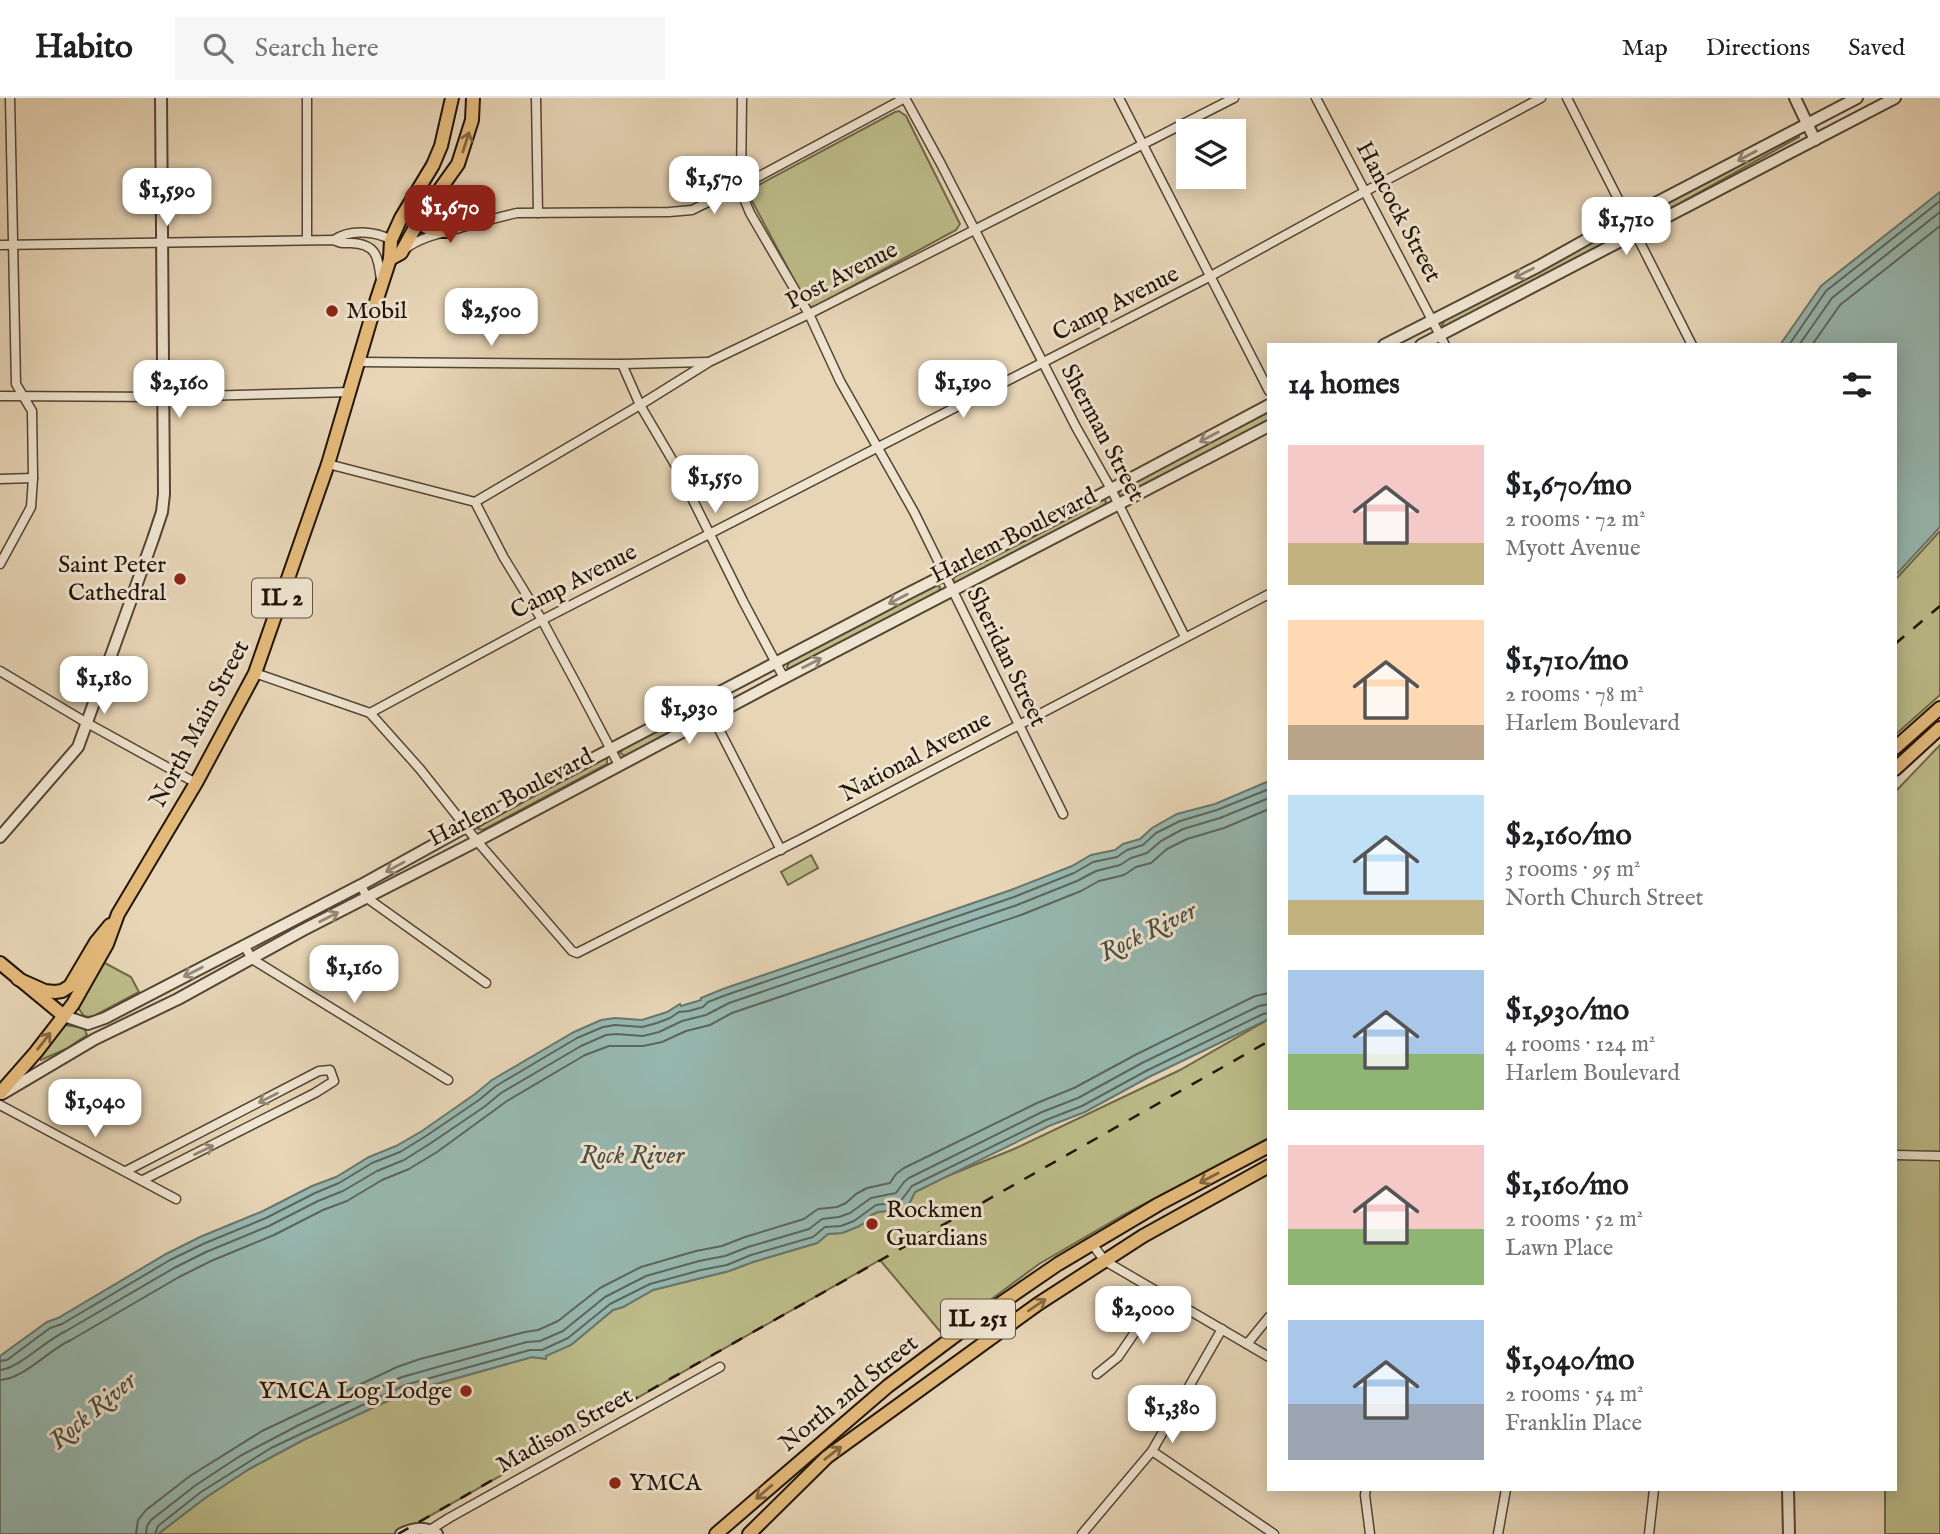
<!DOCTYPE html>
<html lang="en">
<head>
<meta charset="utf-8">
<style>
	body { margin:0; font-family:"IM FELL English",serif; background:#f6f6f6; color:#202124; height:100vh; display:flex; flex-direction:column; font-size:26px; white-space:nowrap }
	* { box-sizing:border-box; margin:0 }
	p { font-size:23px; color:#757577 }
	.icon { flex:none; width:38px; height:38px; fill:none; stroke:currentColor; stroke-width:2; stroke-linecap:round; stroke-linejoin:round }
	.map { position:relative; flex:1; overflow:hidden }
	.details { position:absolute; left:1267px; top:245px; width:630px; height:1148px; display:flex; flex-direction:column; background:#fff; border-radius:0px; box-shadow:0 4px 18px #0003 }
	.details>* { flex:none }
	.controls { position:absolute; left:1176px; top:21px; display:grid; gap:14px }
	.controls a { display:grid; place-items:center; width:70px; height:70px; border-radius:0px; background:#fff; box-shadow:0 4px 18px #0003; font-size:35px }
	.price { position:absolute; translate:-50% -60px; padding:0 16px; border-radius:14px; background:#fff; color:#222; font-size:23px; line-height:46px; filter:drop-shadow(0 2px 4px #0008) }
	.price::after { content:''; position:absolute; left:50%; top:42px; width:21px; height:16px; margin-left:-10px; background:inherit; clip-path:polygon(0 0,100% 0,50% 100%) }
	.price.selected { background:#8f2418; color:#fff }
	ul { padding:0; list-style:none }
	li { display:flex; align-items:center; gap:21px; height:175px; padding:0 21px }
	li span { display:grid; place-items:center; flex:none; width:196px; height:140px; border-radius:0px; color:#555 }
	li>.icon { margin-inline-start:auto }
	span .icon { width:84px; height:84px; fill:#fffc; stroke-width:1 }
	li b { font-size:30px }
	h2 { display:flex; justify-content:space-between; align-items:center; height:84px; padding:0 21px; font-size:30px }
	header { display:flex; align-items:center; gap:42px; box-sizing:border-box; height:98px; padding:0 35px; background:#fff; border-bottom:2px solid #e0e0e0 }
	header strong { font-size:33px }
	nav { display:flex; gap:38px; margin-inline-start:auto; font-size:24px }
	.search { width:490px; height:63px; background:#f6f6f6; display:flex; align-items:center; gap:18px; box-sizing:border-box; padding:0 24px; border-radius:0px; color:#757577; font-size:26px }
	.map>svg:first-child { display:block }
	.green { fill:#bcbc89; stroke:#6f6849; stroke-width:2 }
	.water { fill:#97b8b0; stroke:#68776d; stroke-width:2 }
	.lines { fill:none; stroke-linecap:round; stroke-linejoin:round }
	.shore { stroke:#5c665c; stroke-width:2 }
	.minor-casing { stroke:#534534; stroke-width:11 }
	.tertiary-casing { stroke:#534534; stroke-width:14 }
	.primary-casing { stroke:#221509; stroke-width:16 }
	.minor { stroke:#efe4d0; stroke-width:8 }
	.tertiary { stroke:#efe4d0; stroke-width:10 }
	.primary { stroke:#e4ba7b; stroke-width:12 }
	.rail { stroke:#221509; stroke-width:2.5; stroke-dasharray:12 12; stroke-linecap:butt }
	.oneway { stroke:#836842 }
	.oneway2 { stroke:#938776 }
	.poi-dot { fill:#8f2418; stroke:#efe4d0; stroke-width:2.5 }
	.labels { text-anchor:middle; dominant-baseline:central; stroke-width:6; stroke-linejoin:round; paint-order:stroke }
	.shield { fill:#efe4d0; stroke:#605345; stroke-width:2 }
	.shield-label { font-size:23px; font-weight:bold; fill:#221509 }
	.street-label { font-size:24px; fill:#221509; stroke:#efe4d0 }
	.poi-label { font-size:24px; fill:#221509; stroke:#efe4d0; text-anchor:start }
	.water-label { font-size:26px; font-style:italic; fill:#4b4e43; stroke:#efe4d0 }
</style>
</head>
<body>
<header>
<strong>Habito</strong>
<div class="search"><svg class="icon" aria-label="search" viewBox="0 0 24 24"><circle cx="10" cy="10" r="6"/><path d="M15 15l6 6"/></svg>Search here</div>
<nav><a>Map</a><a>Directions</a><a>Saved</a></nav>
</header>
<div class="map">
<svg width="1940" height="1436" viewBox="0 0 1940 1436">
	<rect width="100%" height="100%" fill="#e7d5b6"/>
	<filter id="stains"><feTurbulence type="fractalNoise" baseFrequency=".00286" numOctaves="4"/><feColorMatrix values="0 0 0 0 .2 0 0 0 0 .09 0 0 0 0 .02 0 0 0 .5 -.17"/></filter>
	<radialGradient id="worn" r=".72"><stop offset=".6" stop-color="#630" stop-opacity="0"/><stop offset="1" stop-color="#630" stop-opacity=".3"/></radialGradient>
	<g class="green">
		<path d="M899 13 906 18 960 126 956 132 816 208 811 209 807 206 751 101V91L895 14Z"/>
		<path d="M1798 37 1799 39 1644 125 1639 124 1640 120Z"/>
		<path d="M1620 130H1625L1623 135 1447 229 1442 227 1445 222Z"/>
		<path d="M1269 314V322L1123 397 1120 398 1118 396 1121 391Z"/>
		<path d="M1102 401 1106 403 1105 408 957 484 954 485 953 483 955 478Z"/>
		<path d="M1940 433V597L1895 637V482Z"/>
		<path d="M936 487 940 489 939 494 791 570 788 571 787 569 789 564Z"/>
		<path d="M699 611 703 613 701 618 625 658 620 655 623 651Z"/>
		<path d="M1940 647V1436H1885V1391H1895V694Z"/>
		<path d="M603 661H607V666L483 732 478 731 480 727Z"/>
		<path d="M811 757 818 770 788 787 781 774Z"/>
		<path d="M103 864 131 879 139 894 94 918 88 919 84 918 79 911V907Z"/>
		<path d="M1269 921V1040L1123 1117 1039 1166 943 1237 880 1162 398 1436H158L205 1400 249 1371 305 1341 407 1294 532 1259 540 1260 571 1247 613 1212 623 1209 653 1192 729 1173 753 1164 817 1145 828 1136 842 1135 857 1129 866 1124 871 1117 878 1114 902 1111 908 1108 915 1094 945 1079 1014 1051 1180 972Z"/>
		<path d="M65 927 84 930 87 937 66 951 41 962 40 960Z"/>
	</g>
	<g class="water">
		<path d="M1940 94V429L1895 478V247H1780L1821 188Z"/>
		<path d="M1269 683V921L1149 979 1085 1014 1049 1028 915 1094 908 1108 902 1111 878 1114 871 1117 866 1124 857 1129 842 1135 828 1136 817 1145 753 1164 729 1173 653 1192 623 1209 613 1212 571 1247 546 1258V1261L532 1259 407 1294 305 1341 249 1371 205 1400 158 1436H0V1258L47 1224 58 1220 166 1156 200 1139 263 1113 312 1088 336 1079 369 1059 396 1048 422 1033 475 996 492 982 574 934 601 922 615 920 642 922 667 914 680 906 681 908 701 902V900L723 891 1011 792 1072 768 1091 757 1115 752 1123 746 1140 741 1152 730 1177 716 1215 706Z"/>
	</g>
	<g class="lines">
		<g class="shore">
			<path d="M1789 247 1826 193 1940 103"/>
			<path d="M1799 247 1832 200 1940 114"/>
			<path d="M1812 247 1840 207 1940 128"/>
			<path d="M0 1263 7 1262 50 1230 62 1226 170 1162 203 1146 266 1120 315 1095 339 1085 372 1065 400 1054 426 1038 479 1002 496 988 577 940 603 929 615 927 642 929 657 925 670 920 679 914 689 913 703 909 708 904 726 897 1014 799 1074 775 1093 764 1117 759 1127 752 1143 747 1156 735 1180 723 1217 712 1269 691"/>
			<path d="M0 1272C19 1270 46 1242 66 1233L174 1170 206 1154 269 1128 318 1103 343 1093 377 1073 404 1062 431 1045 484 1009 501 995 581 948 606 937 616 936 643 938 659 934 682 923 706 917 729 905 1017 807 1077 783 1096 773 1120 767 1131 760 1147 755 1161 743 1183 731 1220 720 1269 700"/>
			<path d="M0 1282C24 1281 48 1252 71 1242L179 1179 211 1163 274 1137 323 1112 347 1103 382 1082 409 1071 437 1054 507 1003 585 957 609 948H643L662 944 686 933 710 927 732 915 1021 817 1081 793 1099 783 1124 777 1136 769 1151 765 1167 751 1187 741 1224 730 1269 711"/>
			<path d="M136 1436 138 1422 146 1412 190 1378 262 1333 397 1269 420 1261 525 1234 538 1232 558 1223 600 1190 641 1169 696 1153 722 1148 745 1139 804 1121 818 1111 837 1109 846 1105 856 1096 867 1090 890 1085 896 1076 904 1070 1037 1005 1074 990 1137 956 1255 898 1269 895"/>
			<path d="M146 1436 147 1428 151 1422 196 1387 240 1358 299 1327 402 1279 527 1244 540 1243 563 1233 605 1199 646 1178 699 1163 725 1158 748 1149 809 1131 822 1121 839 1119 850 1115 871 1100 896 1095 904 1084 909 1080 1042 1014 1078 1000 1142 965 1259 908 1269 906"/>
			<path d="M155 1436 158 1428 201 1394 271 1350 405 1287 530 1252H542L568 1240 610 1206 650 1186 701 1172 727 1167 751 1157 813 1139 825 1129 841 1128 854 1123 876 1107 900 1104 912 1088 1046 1022 1082 1008 1146 973 1263 916 1269 915"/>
		</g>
		<defs>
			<g id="minor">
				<path d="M536 0 538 115"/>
				<path d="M742 0 741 88 745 103 750 115 809 216 840 283 914 414 1063 716"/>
				<path d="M1119 0 1269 293"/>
				<path d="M1316 0 1445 247"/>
				<path d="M1567 0 1692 247"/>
				<path d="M445 89C438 115 453 122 476 122"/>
				<path d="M307 142V0"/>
				<path d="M334 142C349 131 376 133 391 142"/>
				<path d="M0 147 334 142C340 146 344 145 351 145 377 146 378 159 381 182"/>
				<path d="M405 151C422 138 443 135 463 129 481 124 499 119 517 115L669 114 692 112 741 88 905 0 941 66 1076 329 1111 391 1185 539"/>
				<path d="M360 264 622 266 707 264"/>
				<path d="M622 266 640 307 677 370 743 503 784 580"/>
				<path d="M0 298 163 299 351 294"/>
				<path d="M328 366 475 404 504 460 542 522 578 589 619 667"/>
				<path d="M0 381 33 380"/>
				<path d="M475 404 640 307 709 264 809 216 1234 0"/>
				<path d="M0 466 31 409 33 380 32 313 16 286 10 0"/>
				<path d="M0 573 87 625 196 685"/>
				<path d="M255 575 370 615 420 671 477 743 572 853 577 855 803 740 1269 496"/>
				<path d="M704 602 781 752"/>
				<path d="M370 615 542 522 1209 179 1364 94 1541 0"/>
				<path d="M361 787 367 800 486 885"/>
				<path d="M244 847 252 861 448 982"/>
				<path d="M0 1007 176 1101"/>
				<path d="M1895 1057 1940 1058"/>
				<path d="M126 1073 319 973 330 972 334 983 315 995 143 1082"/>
				<path d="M1092 1146 1105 1163 1269 1259"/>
				<path d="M1247 1246 1269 1219"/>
				<path d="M1097 1276 1118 1259 1161 1196"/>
				<path d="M1152 1353 1274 1436"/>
				<path d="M1366 1391 1365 1397 1370 1436"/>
				<path d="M430 1432 449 1420 720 1269"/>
				<path d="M1082 1436 1152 1353 1222 1231"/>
				<path d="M1498 1436 1506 1391"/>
				<path d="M1649 1436 1654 1391"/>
			</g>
			<g id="tertiary">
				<path d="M1795 0 1815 42"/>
				<path d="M1384 247 1539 168 1598 135 1857 0"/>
				<path d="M1421 247 1895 0"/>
				<path d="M0 739 78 649 153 441 162 414 164 396 161 0"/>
				<path d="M64 918 88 926 105 920 361 787 529 694 907 496 1051 423 1269 307"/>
				<path d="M2 996 95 941 178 901 303 832 477 743 784 580 1269 328"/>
				<path d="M1788 1391 1789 1436"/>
				<path d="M401 1436C414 1430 424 1428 437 1436"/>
			</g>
			<g id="primary">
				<path d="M418 117C420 131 434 133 446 133"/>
				<path d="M390 161 401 155 423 115 458 66 472 22 473 0"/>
				<path d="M1895 650 1940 610"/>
				<path d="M1895 671 1940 630"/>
				<path d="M0 865 64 918"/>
				<path d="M18 881 45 893 55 894 62 893 70 888 96 844 110 827"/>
				<path d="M0 995 36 954 73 906 107 846 118 816 196 685 255 575 328 366 375 207 390 161 391 142 401 120 433 67 441 48 452 0"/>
				<path d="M716 1436 888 1288 972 1225 1058 1166 1159 1106 1269 1048"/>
				<path d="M749 1436 827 1359 1038 1206 1143 1138 1269 1068"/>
			</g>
		</defs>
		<use href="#minor" class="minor-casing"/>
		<use href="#tertiary" class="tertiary-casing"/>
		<use href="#primary" class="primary-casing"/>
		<use href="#minor" class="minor"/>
		<use href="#tertiary" class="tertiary"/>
		<use href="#primary" class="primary"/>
		<g class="rail">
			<path d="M1895 546 1940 508"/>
			<path d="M398 1436 645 1295 1269 943"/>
		</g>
	</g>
	<defs><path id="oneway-shaft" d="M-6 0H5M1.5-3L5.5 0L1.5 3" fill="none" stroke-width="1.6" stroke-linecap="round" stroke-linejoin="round" transform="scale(1.75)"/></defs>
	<g class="oneway">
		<use href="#oneway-shaft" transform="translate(466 44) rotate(-72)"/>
		<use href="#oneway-shaft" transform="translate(44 943) rotate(-52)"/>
		<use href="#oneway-shaft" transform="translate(1209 1080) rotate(152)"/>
		<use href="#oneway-shaft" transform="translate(1037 1207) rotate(-34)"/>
		<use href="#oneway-shaft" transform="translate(833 1355) rotate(-38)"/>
		<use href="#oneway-shaft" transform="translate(764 1394) rotate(139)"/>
	</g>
	<g class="oneway2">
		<use href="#oneway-shaft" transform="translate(1747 58) rotate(152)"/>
		<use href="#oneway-shaft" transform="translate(1524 175) rotate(153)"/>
		<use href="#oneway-shaft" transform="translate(1209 339) rotate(152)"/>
		<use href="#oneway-shaft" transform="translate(898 501) rotate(153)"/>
		<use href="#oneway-shaft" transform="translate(812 565) rotate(-27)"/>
		<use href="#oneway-shaft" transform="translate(395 769) rotate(151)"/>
		<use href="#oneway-shaft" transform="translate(329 819) rotate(-27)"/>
		<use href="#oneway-shaft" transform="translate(193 874) rotate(153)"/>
		<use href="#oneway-shaft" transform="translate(268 1000) rotate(153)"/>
		<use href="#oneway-shaft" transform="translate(204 1052) rotate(-26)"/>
	</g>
	<g class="poi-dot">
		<circle cx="332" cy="213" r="7"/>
		<circle cx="180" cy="481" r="7"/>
		<circle cx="872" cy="1126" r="7"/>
		<circle cx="466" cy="1293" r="7"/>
		<circle cx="615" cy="1385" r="7"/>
	</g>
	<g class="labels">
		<g class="shield">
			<rect x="252" y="480.5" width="60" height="39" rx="5"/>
			<rect x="941" y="1201.5" width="74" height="39" rx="5"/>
		</g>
		<g class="shield-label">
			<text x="282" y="500">IL 2</text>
			<text x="978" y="1221">IL 251</text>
		</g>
		<g class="street-label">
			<text transform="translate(1398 114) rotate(62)">Hancock Street</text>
			<text transform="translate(842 178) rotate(-27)">Post Avenue</text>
			<text transform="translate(1116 206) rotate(-27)">Camp Avenue</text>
			<text transform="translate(1102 335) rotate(62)">Sherman Street</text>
			<text transform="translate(1014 438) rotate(-27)">Harlem Boulevard</text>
			<text transform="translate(574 484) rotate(-27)">Camp Avenue</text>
			<text transform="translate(1006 559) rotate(64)">Sheridan Street</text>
			<text transform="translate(200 626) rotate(-62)">North Main Street</text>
			<text transform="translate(916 659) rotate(-28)">National Avenue</text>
			<text transform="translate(511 700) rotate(-28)">Harlem Boulevard</text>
			<text transform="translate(849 1296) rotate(-39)">North 2nd Street</text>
			<text transform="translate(565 1333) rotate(-29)">Madison Street</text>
		</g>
		<g class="poi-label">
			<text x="346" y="213">Mobil</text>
			<text x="166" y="467" text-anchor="end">Saint Peter<tspan x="166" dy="28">Cathedral</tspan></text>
			<text x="886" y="1112">Rockmen<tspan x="886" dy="28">Guardians</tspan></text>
			<text x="452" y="1293" text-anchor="end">YMCA Log Lodge</text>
			<text x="629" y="1385">YMCA</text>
		</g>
		<g class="water-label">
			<text transform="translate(1148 834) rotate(-26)">Rock River</text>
			<text x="632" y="1057">Rock River</text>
			<text transform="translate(93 1313) rotate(-40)">Rock River</text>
		</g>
	</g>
	<rect width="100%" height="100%" filter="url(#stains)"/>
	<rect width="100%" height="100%" fill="url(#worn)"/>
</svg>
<div class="controls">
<a><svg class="icon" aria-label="layers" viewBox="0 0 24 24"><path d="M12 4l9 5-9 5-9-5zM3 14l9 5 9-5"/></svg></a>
</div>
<b class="price" style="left:714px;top:118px">$1,570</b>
<b class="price" style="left:167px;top:130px">$1,590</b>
<b class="price selected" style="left:450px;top:147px">$1,670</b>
<b class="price" style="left:1626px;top:159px">$1,710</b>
<b class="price" style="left:491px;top:250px">$2,500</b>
<b class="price" style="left:179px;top:322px">$2,160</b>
<b class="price" style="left:963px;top:322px">$1,190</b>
<b class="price" style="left:715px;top:417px">$1,550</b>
<b class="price" style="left:104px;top:618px">$1,180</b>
<b class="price" style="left:689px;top:648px">$1,930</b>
<b class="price" style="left:354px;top:907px">$1,160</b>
<b class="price" style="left:95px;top:1041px">$1,040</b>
<b class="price" style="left:1143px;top:1248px">$2,000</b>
<b class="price" style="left:1172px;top:1347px">$1,380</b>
<section class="details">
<h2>14 homes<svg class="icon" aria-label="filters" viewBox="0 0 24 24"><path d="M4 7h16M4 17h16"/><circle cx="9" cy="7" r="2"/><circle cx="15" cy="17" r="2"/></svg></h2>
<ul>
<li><span style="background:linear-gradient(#f6c9c9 70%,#c2b280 0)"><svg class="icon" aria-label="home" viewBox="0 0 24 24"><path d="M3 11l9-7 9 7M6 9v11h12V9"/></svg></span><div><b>$1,670/mo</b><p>2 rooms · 72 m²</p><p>Myott Avenue</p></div></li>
<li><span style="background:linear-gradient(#ffd9b3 75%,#b9a48a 0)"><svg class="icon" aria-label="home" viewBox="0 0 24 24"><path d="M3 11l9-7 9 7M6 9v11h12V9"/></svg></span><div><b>$1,710/mo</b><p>2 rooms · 78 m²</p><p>Harlem Boulevard</p></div></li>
<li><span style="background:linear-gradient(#bfe0f5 75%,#c2b280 0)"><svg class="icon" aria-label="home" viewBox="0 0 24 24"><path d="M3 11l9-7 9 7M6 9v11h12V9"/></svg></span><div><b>$2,160/mo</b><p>3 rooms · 95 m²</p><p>North Church Street</p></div></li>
<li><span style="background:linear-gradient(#a9c7e8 60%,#8fb573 0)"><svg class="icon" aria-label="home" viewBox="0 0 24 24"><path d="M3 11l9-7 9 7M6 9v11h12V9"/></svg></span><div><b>$1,930/mo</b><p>4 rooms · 124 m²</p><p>Harlem Boulevard</p></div></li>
<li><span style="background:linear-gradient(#f6c9c9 60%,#8fb573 0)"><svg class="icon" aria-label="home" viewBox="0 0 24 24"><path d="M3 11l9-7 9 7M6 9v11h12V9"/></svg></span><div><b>$1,160/mo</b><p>2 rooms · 52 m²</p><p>Lawn Place</p></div></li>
<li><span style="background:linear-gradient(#a9c7e8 60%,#9aa5b1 0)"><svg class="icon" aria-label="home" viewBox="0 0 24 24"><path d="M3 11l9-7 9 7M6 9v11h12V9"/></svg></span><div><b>$1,040/mo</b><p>2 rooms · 54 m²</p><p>Franklin Place</p></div></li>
</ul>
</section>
</div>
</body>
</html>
